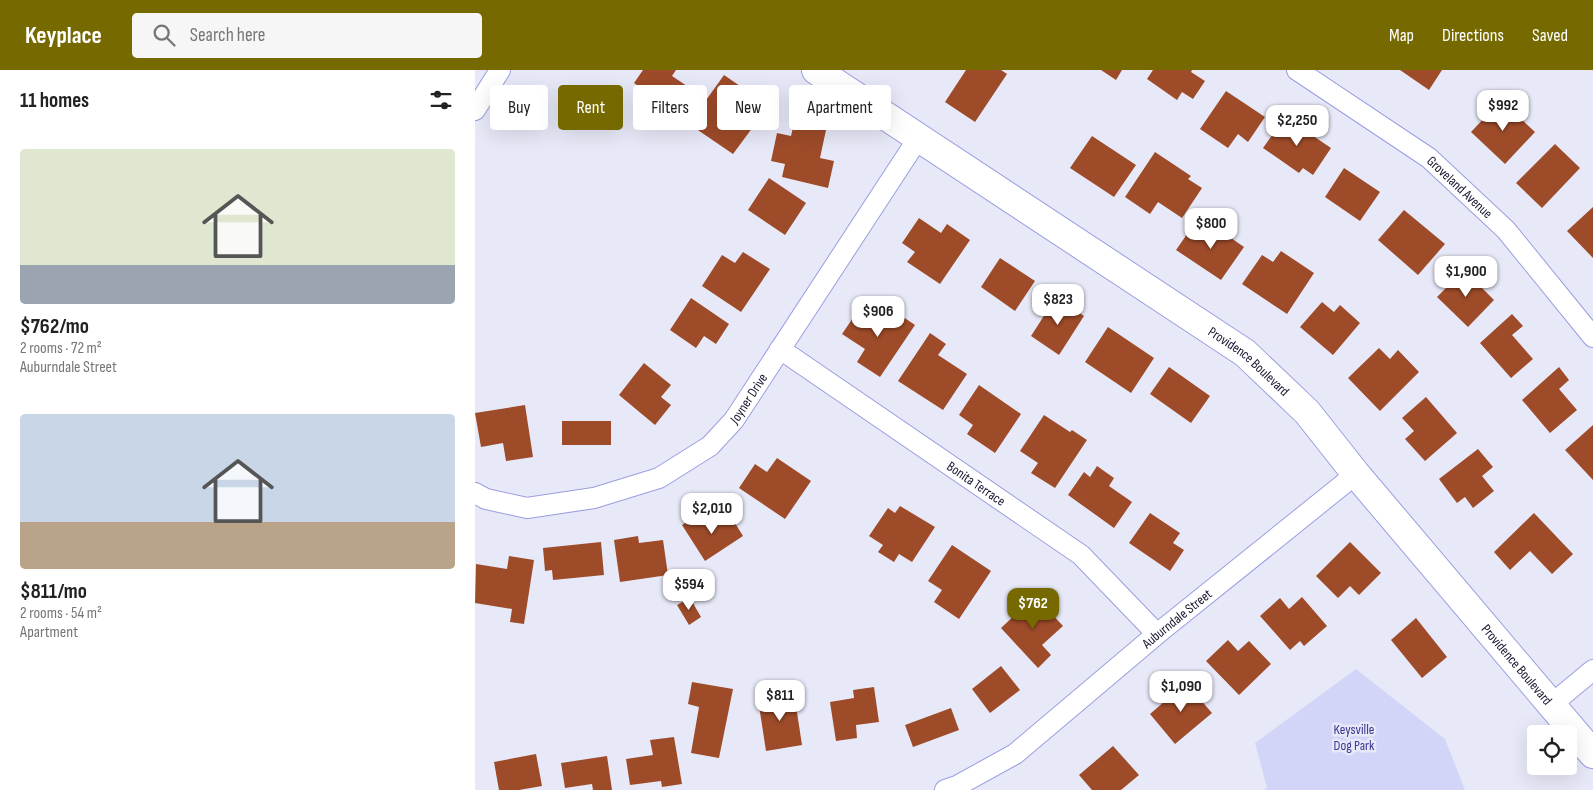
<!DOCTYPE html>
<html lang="en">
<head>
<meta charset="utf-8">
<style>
	body { margin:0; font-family:"Sofia Sans Condensed",sans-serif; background:#f6f6f6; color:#222; height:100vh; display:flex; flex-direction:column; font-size:19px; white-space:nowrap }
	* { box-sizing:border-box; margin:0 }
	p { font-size:16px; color:#767676 }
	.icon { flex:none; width:28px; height:28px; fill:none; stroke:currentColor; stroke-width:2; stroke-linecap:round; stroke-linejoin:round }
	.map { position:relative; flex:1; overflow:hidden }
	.panel { display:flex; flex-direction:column; background:#fff; width:475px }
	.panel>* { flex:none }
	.top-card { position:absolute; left:15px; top:15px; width:475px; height:45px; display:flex; gap:10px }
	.tools { position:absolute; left:1052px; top:655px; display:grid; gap:10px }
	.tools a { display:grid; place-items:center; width:50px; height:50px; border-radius:5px; background:#fff; box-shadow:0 5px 20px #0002; font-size:25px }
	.price { position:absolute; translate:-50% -42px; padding:0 11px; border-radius:10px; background:#fff; color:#222; font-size:16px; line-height:32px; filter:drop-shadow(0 1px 2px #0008) }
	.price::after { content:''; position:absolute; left:50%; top:30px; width:15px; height:11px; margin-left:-8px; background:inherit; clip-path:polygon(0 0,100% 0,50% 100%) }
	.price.on { background:#756900; color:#fff }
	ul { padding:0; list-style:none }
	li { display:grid; align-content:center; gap:10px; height:265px; padding:0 20px }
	li span { display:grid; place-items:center; height:155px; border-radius:5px; color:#555 }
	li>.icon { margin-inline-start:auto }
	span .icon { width:90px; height:90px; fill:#fffc; stroke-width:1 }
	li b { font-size:21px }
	h2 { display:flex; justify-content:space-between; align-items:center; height:60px; padding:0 20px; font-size:21px }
	.tag { padding:0 18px; border-radius:5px; background:#fff; box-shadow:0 5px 20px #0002; font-size:18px; line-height:45px }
	.tag.on { background:#756900; color:#fff }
	header { display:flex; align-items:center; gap:30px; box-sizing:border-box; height:70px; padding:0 25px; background:#756900; color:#fff }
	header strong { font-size:24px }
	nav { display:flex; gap:28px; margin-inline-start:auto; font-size:18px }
	.search { width:350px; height:45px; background:#f6f6f6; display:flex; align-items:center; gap:12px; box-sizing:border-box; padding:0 18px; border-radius:5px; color:#767676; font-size:19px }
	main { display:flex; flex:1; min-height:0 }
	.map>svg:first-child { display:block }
	.green { fill:#d2d5f7 }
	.building { fill:#9e4b29 }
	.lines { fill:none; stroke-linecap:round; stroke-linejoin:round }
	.street-casing { stroke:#9a9ee0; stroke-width:22 }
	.secondary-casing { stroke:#9a9ee0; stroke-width:30 }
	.street { stroke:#fff; stroke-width:20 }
	.secondary { stroke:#fff; stroke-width:28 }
	.labels { text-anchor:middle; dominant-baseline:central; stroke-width:5; stroke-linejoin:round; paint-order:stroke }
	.street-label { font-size:14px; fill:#16162f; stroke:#e8e9f8 }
	.park-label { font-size:14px; fill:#3d3493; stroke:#e8e9f8 }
</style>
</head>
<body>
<header>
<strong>Keyplace</strong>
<div class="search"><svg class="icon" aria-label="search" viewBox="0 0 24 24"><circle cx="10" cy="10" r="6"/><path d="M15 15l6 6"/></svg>Search here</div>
<nav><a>Map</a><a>Directions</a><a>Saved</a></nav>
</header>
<main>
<section class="panel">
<h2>11 homes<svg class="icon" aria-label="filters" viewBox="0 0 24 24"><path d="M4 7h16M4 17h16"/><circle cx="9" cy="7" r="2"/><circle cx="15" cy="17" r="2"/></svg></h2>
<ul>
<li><span style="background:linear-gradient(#dfe7d0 75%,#9aa5b1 0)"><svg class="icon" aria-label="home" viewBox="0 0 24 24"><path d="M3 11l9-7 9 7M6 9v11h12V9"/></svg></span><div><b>$762/mo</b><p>2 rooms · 72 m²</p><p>Auburndale Street</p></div></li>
<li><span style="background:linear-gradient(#c9d6e8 70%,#b9a48a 0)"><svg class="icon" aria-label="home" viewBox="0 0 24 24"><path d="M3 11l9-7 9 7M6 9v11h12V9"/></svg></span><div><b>$811/mo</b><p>2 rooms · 54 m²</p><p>Apartment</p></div></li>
</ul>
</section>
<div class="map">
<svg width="1118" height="720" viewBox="0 0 1118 720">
	<rect width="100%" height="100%" fill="#e8e9f8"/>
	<path class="green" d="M881 599 970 669 990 720H788L792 718 780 673Z"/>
	<g class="building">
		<path d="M168 0H201L197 6 218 20 202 44 193 38 188 45 166 31 171 22 159 13Z"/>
		<path d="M491 0H526L532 4 500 52 470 32Z"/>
		<path d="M626 0H647L641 10Z"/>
		<path d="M678 0H717L716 2 730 11 718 29 707 22 702 30 672 9Z"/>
		<path d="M925 0H967L954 20Z"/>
		<path d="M249 5 268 18 253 40 278 57 258 84 214 54Z"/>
		<path d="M751 21 790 47 773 72 763 64 753 78 725 59Z"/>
		<path d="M1026 30 1060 62 1030 94 996 62Z"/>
		<path d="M810 47 856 78 838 105 828 98 824 103 788 78Z"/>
		<path d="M319 53 351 60 345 88 359 91 353 118 307 107 310 94 296 91 302 63 316 66Z"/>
		<path d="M617 66 661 95 639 127 595 98Z"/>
		<path d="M1080 74 1105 98 1067 138 1041 113Z"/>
		<path d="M680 82 716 106 713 109 727 118 707 148 683 132 675 144 650 127Z"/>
		<path d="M869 98 905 122 885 151 850 127Z"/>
		<path d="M294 108 331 133 310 165 273 140Z"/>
		<path d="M1118 137V188L1092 161Z"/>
		<path d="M929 140 970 174 943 205 903 170Z"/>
		<path d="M444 148 466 163 472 154 495 170 465 214 432 192 440 182 427 173Z"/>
		<path d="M736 154 769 177 746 210 701 180 717 157 729 165Z"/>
		<path d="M806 181 839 203 812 244 767 214 787 185 798 192Z"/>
		<path d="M268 182 295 199 266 242 227 216 247 185 260 193Z"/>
		<path d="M525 188 560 211 540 241 506 217Z"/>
		<path d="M989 200 1019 230 993 257 962 227Z"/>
		<path d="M581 227 609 246 584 285 556 266Z"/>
		<path d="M216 228 254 254 241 274 229 266 221 278 195 260Z"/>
		<path d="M847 232 859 242 865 235 885 253 858 285 825 257Z"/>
		<path d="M386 236 410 252 418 240 440 255 405 307 382 292 390 279 367 264Z"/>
		<path d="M1037 244 1048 256 1037 265 1058 289 1036 308 1005 273Z"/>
		<path d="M633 257 679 288 656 323 610 292Z"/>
		<path d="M455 263 471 274 463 285 492 304 468 340 423 311Z"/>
		<path d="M904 278 915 289 923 280 944 302 905 341 873 308Z"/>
		<path d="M169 293 196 315 186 327 196 335 180 355 144 325Z"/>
		<path d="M694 297 735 326 716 353 675 324Z"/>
		<path d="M1084 297 1094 310 1084 319 1102 340 1075 363 1047 330Z"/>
		<path d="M504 315 546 344 520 383 492 364 498 355 484 345Z"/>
		<path d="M951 327 982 363 950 391 930 369 939 361 927 348Z"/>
		<path d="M50 335 58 387 31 391 28 373 6 377 0 343Z"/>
		<path d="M569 345 595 362 597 360 612 370 580 418 556 403 563 393 545 381Z"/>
		<rect x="87" y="351" width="49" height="24"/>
		<path d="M1118 355V410L1090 380Z"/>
		<path d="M1003 379 1018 397 1007 406 1019 421 998 438 990 427 982 433 964 409Z"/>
		<path d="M302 388 336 411 310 449 264 418 280 394 292 402Z"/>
		<path d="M622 396 639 408 634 416 657 432 639 458 593 425 609 402 615 407Z"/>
		<path d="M425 436 460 457 437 492 424 484 419 492 403 482 408 475 394 466 413 438 420 443Z"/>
		<path d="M675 443 705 463 698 473 709 480 695 501 654 473Z"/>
		<path d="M1059 443 1098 484 1077 504 1055 481 1035 500 1019 482Z"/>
		<path d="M224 444 234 459 255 445 268 466 230 491 207 455Z"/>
		<path d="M163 466 164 473 188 470 193 505 145 512 139 470Z"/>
		<path d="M126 472 129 505 78 510 77 500 70 501 68 478Z"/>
		<path d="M875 472 906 503 884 525 875 516 863 528 841 506Z"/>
		<path d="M477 475 516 501 484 549 459 532 467 520 453 511Z"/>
		<path d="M34 486 59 490 49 554 35 552 37 539 0 533 1 494 32 499Z"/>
		<path d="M560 526 588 556 567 575 576 585 563 598 526 558Z"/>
		<path d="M827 527 852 556 829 576 825 571 815 580 785 546 805 528 814 539Z"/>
		<path d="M215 528 226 547 214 555 202 535Z"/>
		<path d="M941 548 972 587 947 608 916 570Z"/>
		<path d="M753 570 763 581 774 571 796 594 764 625 731 591Z"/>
		<path d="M526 596 545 620 515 643 497 619Z"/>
		<path d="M217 612 258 619 244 688 216 683 224 637 213 634Z"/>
		<path d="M711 613 737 643 700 674 675 644Z"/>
		<path d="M399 617 404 652 381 655 382 668 361 671 355 632 379 628 378 620Z"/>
		<path d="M319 623 327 675 291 681 283 629Z"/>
		<path d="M476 638 484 660 438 677 430 655Z"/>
		<path d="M199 667 207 714 187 717 186 711 155 715 151 689 178 685 175 670Z"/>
		<path d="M638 676 664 705 646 720H617L604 705Z"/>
		<path d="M61 684 67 716 44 720H24L19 692Z"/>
		<path d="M132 686 137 720H118L117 714 90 718 86 693Z"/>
	</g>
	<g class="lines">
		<defs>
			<g id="street">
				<path id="s1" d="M822 0 954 88 1031 160 1118 267"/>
				<path d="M0 40 25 0"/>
				<path id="s2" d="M305 279 606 485 682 564"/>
				<path id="s3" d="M0 423 11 429 52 438 119 428 184 408 235 376 259 350 444 67"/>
				<path d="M1077 634 1118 600"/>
				<path id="s4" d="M470 720 482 716 540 684 682 564 881 404"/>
			</g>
			<g id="secondary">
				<path id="s5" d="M341 0 770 283 832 342 881 404 1118 684"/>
			</g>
		</defs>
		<use href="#street" class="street-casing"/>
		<use href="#secondary" class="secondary-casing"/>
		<use href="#street" class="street"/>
		<use href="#secondary" class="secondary"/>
	</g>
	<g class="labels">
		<g class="street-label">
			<text stroke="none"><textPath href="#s1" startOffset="201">Groveland Avenue</textPath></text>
			<text stroke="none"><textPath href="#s5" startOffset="522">Providence Boulevard</textPath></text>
			<text stroke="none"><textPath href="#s3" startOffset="312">Joyner Drive</textPath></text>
			<text stroke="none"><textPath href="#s2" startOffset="238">Bonita Terrace</textPath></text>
			<text stroke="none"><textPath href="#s4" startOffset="290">Auburndale Street</textPath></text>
			<text stroke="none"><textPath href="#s5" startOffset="928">Providence Boulevard</textPath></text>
		</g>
		<g class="park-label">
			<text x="879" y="659">Keysville<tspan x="879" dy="16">Dog Park</tspan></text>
		</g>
	</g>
</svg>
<div class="tools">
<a><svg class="icon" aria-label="locate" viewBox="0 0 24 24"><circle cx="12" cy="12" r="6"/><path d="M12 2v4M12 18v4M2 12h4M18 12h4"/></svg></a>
</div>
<b class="price" style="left:1028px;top:62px">$992</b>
<b class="price" style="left:822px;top:77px">$2,250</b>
<b class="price" style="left:736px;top:180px">$800</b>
<b class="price" style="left:991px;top:228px">$1,900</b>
<b class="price" style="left:583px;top:256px">$823</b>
<b class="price" style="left:403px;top:268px">$906</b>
<b class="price" style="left:237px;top:465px">$2,010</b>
<b class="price" style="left:214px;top:541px">$594</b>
<b class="price on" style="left:558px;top:560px">$762</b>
<b class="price" style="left:706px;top:643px">$1,090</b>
<b class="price" style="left:305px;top:652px">$811</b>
<div class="top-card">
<a class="tag">Buy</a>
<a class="tag on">Rent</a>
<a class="tag">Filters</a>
<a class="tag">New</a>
<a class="tag">Apartment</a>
</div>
</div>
</main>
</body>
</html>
